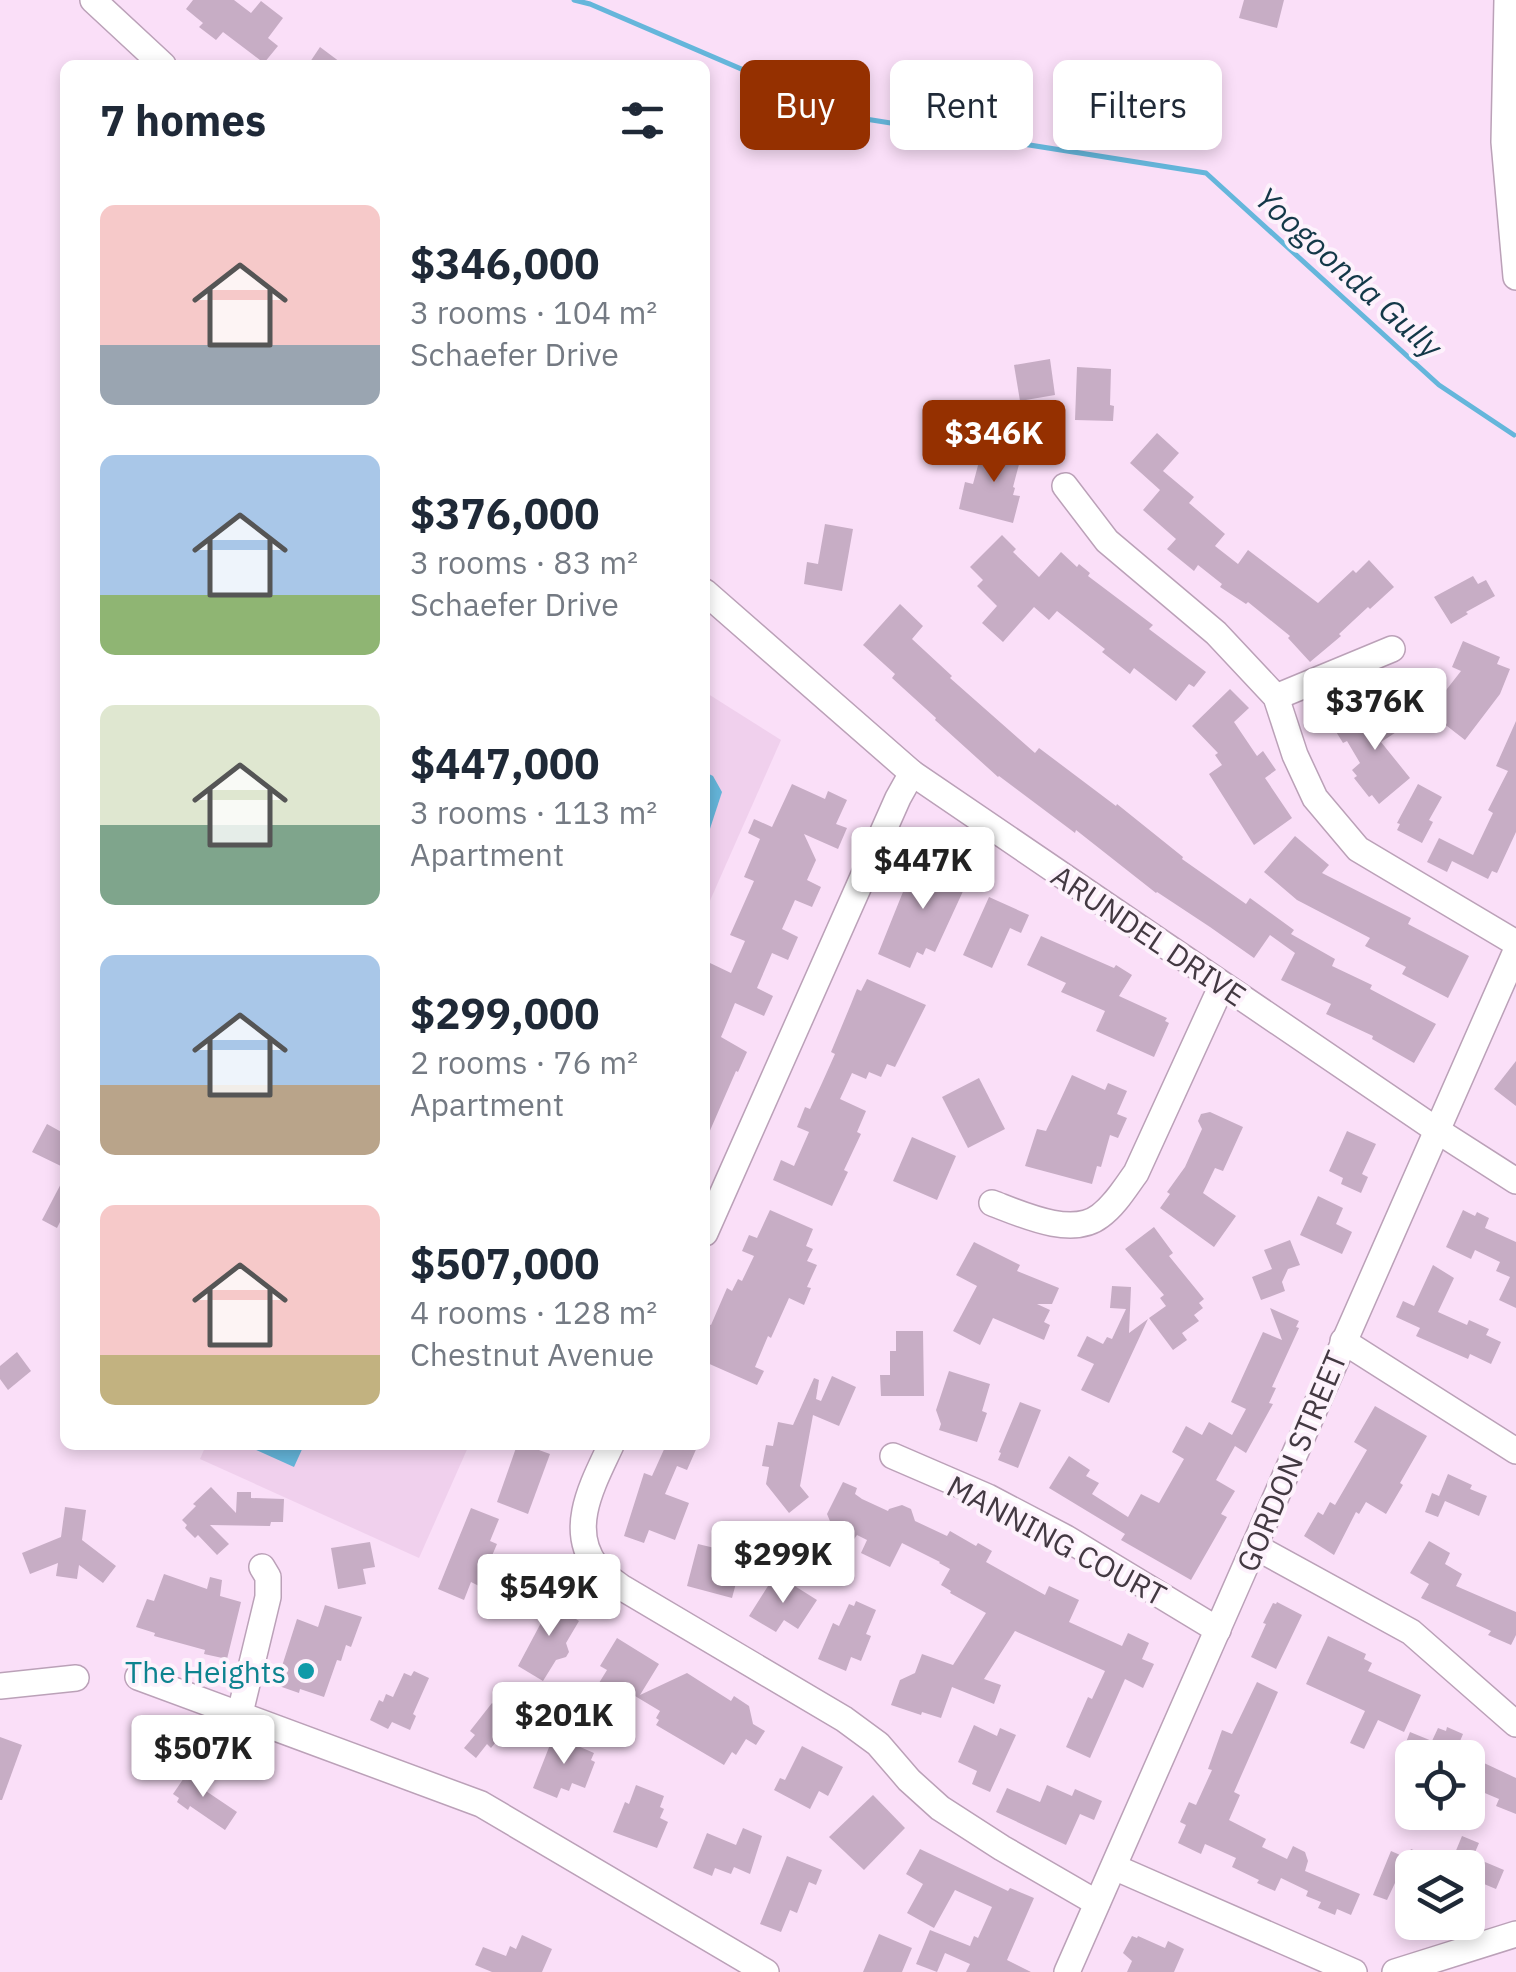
<!DOCTYPE html>
<html lang="en">
<head>
<meta charset="utf-8">
<style>
	body { margin:0; font-family:"IBM Plex Sans",sans-serif; background:#f6f6f7; color:#1f2937; height:100vh; display:flex; flex-direction:column; font-size:38px; white-space:nowrap }
	* { box-sizing:border-box; margin:0 }
	p { font-size:32px; color:#747a83 }
	.icon { flex:none; width:55px; height:55px; fill:none; stroke:currentColor; stroke-width:2; stroke-linecap:round; stroke-linejoin:round }
	.map { position:relative; flex:1; overflow:hidden }
	.side { position:absolute; left:60px; top:60px; width:650px; height:1390px; display:flex; flex-direction:column; background:#fff; border-radius:15px; box-shadow:0 5px 15px #0003 }
	.side>* { flex:none }
	.banner { position:absolute; left:740px; top:60px; width:625px; height:90px; display:flex; gap:20px }
	.controls { position:absolute; left:1395px; top:1740px; display:grid; gap:20px }
	.controls a { display:grid; place-items:center; width:90px; height:90px; border-radius:15px; background:#fff; box-shadow:0 5px 15px #0003; font-size:50px }
	.price { position:absolute; translate:-50% -85px; padding:0 22px; border-radius:10px; background:#fff; color:#222; font-size:32px; line-height:65px; filter:drop-shadow(0 2px 5px #0008) }
	.price::after { content:''; position:absolute; left:50%; top:60px; width:30px; height:22px; margin-left:-15px; background:inherit; clip-path:polygon(0 0,100% 0,50% 100%) }
	.price.active { background:#953000; color:#fff }
	ul { padding:0; list-style:none }
	li { display:flex; align-items:center; gap:30px; height:250px; padding:0 40px }
	li span { display:grid; place-items:center; flex:none; width:280px; height:200px; border-radius:15px; color:#555 }
	li>.icon { margin-inline-start:auto }
	span .icon { width:120px; height:120px; fill:#fffc; stroke-width:1 }
	li b { font-size:42px }
	h2 { display:flex; justify-content:space-between; align-items:center; height:120px; padding:0 40px; font-size:42px }
	.chip { padding:0 35px; border-radius:15px; background:#fff; box-shadow:0 5px 15px #0003; font-size:35px; line-height:90px }
	.chip.active { background:#953000; color:#fff }
	.map>svg:first-child { display:block }
	.built { fill:#f0d0ed }
	.water { fill:#65b6db }
	.lines { fill:none; stroke-linecap:round; stroke-linejoin:round }
	.stream { stroke:#65b6db; stroke-width:5 }
	.building { fill:#c7adc5 }
	.minor-casing { stroke:#bba1b8; stroke-width:28 }
	.minor { stroke:#fff; stroke-width:25 }
	.culture-dot { fill:#0f9aa8; stroke:#fdf2fc; stroke-width:4 }
	.labels { text-anchor:middle; dominant-baseline:central; stroke-width:8; stroke-linejoin:round; paint-order:stroke }
	.street-label { font-size:30px; fill:#433942; stroke:#fdf2fc }
	.culture-label { font-size:30px; fill:#0d838f; stroke:#fdf2fc; text-anchor:end }
	.water-label { font-size:32px; font-style:italic; fill:#133848; stroke:#fdf2fc }
</style>
</head>
<body>
<div class="map">
<svg width="1516" height="1972" viewBox="0 0 1516 1972">
	<rect width="100%" height="100%" fill="#fadff8"/>
	<g class="built">
		<path d="M705 692 781 740 705 912Z"/>
		<path d="M206 1445H469L419 1558 200 1459Z"/>
	</g>
	<g class="water">
		<path d="M705 772 713 776 722 792 705 844Z"/>
		<path d="M245 1445H304L294 1467Z"/>
	</g>
	<g class="lines">
		<path class="stream" d="M574 0 590 4 853 117 1206 173 1439 385 1514 435"/>
	</g>
	<g class="building">
		<path d="M193 0H234L251 13 261 1 283 18 268 38 278 46 264 63 223 32 216 40 199 27 203 23 186 9Z"/>
		<path d="M1244 0H1284L1277 28 1239 18Z"/>
		<path d="M320 47 344 65H308Z"/>
		<path d="M1050 359 1055 395 1020 401 1014 365Z"/>
		<path d="M1077 367 1111 369 1110 405 1114 406 1113 421 1075 420Z"/>
		<path d="M1157 433 1179 453 1163 471 1194 497 1189 503 1225 534 1215 546 1238 564 1248 550 1318 603 1353 570 1356 573 1369 560 1394 587 1370 609 1368 607 1339 634 1341 636 1310 662 1288 638 1290 636 1248 602 1246 604 1220 587 1222 584 1198 565 1194 571 1167 549 1176 539 1143 510 1160 490 1130 463Z"/>
		<path d="M984 443 1022 453 1013 487 1015 488 1013 495 1020 496 1013 523 959 509 965 482 973 484Z"/>
		<path d="M825 524 853 529 842 591 804 584 807 562 818 564Z"/>
		<path d="M1002 535 1016 549 1013 552 1039 577 1061 552 1077 567 1079 564 1090 573 1088 576 1153 625 1149 629 1206 672 1194 687 1189 684 1176 701 1134 668 1130 674 1102 652 1105 649 1057 611 1049 620 1034 607 1003 642 982 623 997 606 977 586 983 580 970 567Z"/>
		<path d="M1473 576 1478 584 1486 580 1495 596 1466 612 1468 614 1451 624 1434 597Z"/>
		<path d="M900 604 923 626 912 639 952 676 950 678 1035 753 1039 748 1116 806 1117 804 1183 857 1182 859 1246 904 1250 898 1294 930 1291 934 1335 959 1332 966 1372 985 1370 989 1436 1024 1414 1063 1372 1039 1373 1036 1326 1014 1331 1004 1281 980 1295 953 1270 935 1254 958 1210 927 1157 892 1156 893 1076 830 1075 833 999 776 998 777 935 720 936 718 892 678 895 674 863 645Z"/>
		<path d="M1463 641 1500 657 1497 664 1510 669 1500 694 1465 740 1429 712 1461 671 1452 667Z"/>
		<path d="M1230 689 1249 708 1234 722 1257 756 1263 751 1276 770 1265 778 1292 818 1254 845 1209 774 1222 765 1215 755 1218 753 1192 726Z"/>
		<path d="M1385 705H1390L1404 727 1381 742 1410 778 1379 804 1372 795 1369 797 1354 778 1357 776 1352 770 1360 763 1347 741 1343 743 1335 730 1352 720 1354 724Z"/>
		<path d="M1516 721V832L1497 873 1492 871 1488 879 1452 861 1447 872 1427 862 1439 838 1473 855 1493 813 1488 810 1508 771 1496 766Z"/>
		<path d="M792 784 825 799 828 791 847 800 836 824 847 828 838 849 804 834 816 860 807 880 821 887 812 907 795 900 782 929 798 937 788 960 772 953 757 988 773 996 764 1016 735 1003 721 1037 747 1052 738 1072 736 1071 705 1142V974L710 963 731 973 745 941 730 935 754 881 744 877 760 839 748 833 754 819 772 827Z"/>
		<path d="M1418 784 1442 797 1429 820 1433 822 1422 843 1397 830 1400 824 1397 823Z"/>
		<path d="M1295 836 1329 865 1322 873 1411 918 1408 924 1469 956 1448 998 1402 974 1406 967 1365 946 1370 938 1297 900 1264 872Z"/>
		<path d="M917 857 955 874 957 870 970 876 935 952 926 948 923 955 917 952 910 968 878 954Z"/>
		<path d="M989 897 1029 915 1021 933 1010 928 992 968 963 955Z"/>
		<path d="M1041 936 1114 968 1116 965 1132 975 1119 996 1167 1018 1165 1021 1169 1023 1154 1057 1096 1031 1105 1011 1061 992 1066 983 1027 965Z"/>
		<path d="M867 979 926 1005 895 1067 887 1064 881 1077 869 1072 866 1079 852 1073 840 1099 866 1111 857 1132 861 1134 844 1170 848 1172 832 1206 773 1180 781 1160 794 1166 809 1132 797 1127 805 1107 810 1109 822 1083 835 1054 831 1052 851 1004 857 989 861 991Z"/>
		<path d="M1516 1061V1106L1494 1089Z"/>
		<path d="M1072 1075 1105 1090 1108 1083 1127 1091 1117 1114 1127 1118 1118 1138 1110 1135 1101 1167 1097 1166 1092 1184 1025 1166 1037 1129 1046 1131Z"/>
		<path d="M979 1078 1005 1129 968 1148 942 1097Z"/>
		<path d="M1210 1112 1243 1127 1223 1171 1215 1168 1203 1193 1236 1216 1214 1247 1160 1208 1170 1194 1167 1192 1185 1167 1202 1129 1198 1121 1201 1114Z"/>
		<path d="M47 1124 65 1134V1168L32 1152Z"/>
		<path d="M1347 1131 1376 1144 1362 1174 1368 1177 1361 1193 1341 1184 1343 1178 1329 1171Z"/>
		<path d="M912 1137 956 1156 937 1200 893 1181Z"/>
		<path d="M65 1176V1212L57 1228 42 1220Z"/>
		<path d="M1318 1196 1343 1208 1336 1224 1352 1232 1342 1254 1300 1235Z"/>
		<path d="M770 1210 813 1229 806 1246 813 1249 807 1261 817 1265 807 1287 811 1288 804 1305 789 1298 771 1338 768 1336 755 1367 764 1371 757 1385 705 1362V1332L708 1324 711 1325 727 1288 732 1291 738 1279 742 1281 754 1256 742 1251 749 1235 757 1238Z"/>
		<path d="M1463 1210 1475 1216 1477 1212 1489 1218 1485 1228 1516 1242V1308L1499 1300 1510 1277 1496 1271 1500 1262 1475 1250 1471 1259 1446 1247Z"/>
		<path d="M1154 1227 1173 1253 1169 1256 1204 1299 1199 1303 1203 1308 1194 1315 1199 1321 1182 1333 1187 1340 1173 1350 1149 1318 1166 1306 1160 1298 1164 1295 1125 1249Z"/>
		<path d="M1290 1240 1300 1265 1288 1269 1282 1282 1285 1291 1261 1300 1252 1277 1272 1269 1264 1250Z"/>
		<path d="M974 1242 1020 1265 1017 1271 1059 1288 1052 1304H1037L1050 1310 1044 1322 1050 1325 1044 1340 993 1318 980 1345 953 1331 977 1286 956 1275Z"/>
		<path d="M1433 1265 1454 1278 1438 1312 1467 1325 1469 1320 1489 1329 1486 1335 1501 1342 1491 1364 1470 1354 1468 1359 1416 1336 1420 1328 1396 1317 1403 1301 1414 1306Z"/>
		<path d="M1112 1286 1131 1287 1129 1333 1148 1319 1109 1403 1081 1390 1094 1364 1077 1356 1087 1336 1103 1344 1107 1337 1112 1339 1126 1309 1110 1308Z"/>
		<path d="M1270 1308 1299 1321 1296 1327 1299 1328 1272 1387 1276 1388 1269 1403 1273 1404 1246 1453 1235 1446 1216 1480 1235 1491 1221 1514 1227 1517 1191 1580 1121 1540 1125 1534 1049 1488 1069 1456 1090 1470 1086 1476 1099 1483 1092 1494 1128 1517 1141 1494 1159 1503 1184 1459 1172 1452 1186 1426 1202 1435 1209 1422 1232 1435 1246 1409 1231 1402 1263 1332 1282 1340Z"/>
		<path d="M896 1331H923L924 1396H881L880 1375H890V1351H896Z"/>
		<path d="M17 1352 31 1371 8 1390 0 1379V1366Z"/>
		<path d="M949 1371 990 1384 982 1411 987 1413 977 1442 939 1430 941 1424 936 1410Z"/>
		<path d="M832 1376 856 1387 839 1426 813 1415 800 1486 809 1497 789 1513 766 1484 769 1467 762 1466 766 1445 773 1446 778 1422 793 1425 814 1378 819 1380 816 1399 821 1401Z"/>
		<path d="M1020 1402 1041 1410 1018 1468 998 1460 1001 1453 999 1452Z"/>
		<path d="M1375 1406 1427 1436 1400 1483 1403 1485 1386 1514 1366 1502 1359 1514 1356 1512 1334 1555 1304 1536 1318 1512 1323 1515 1330 1502 1335 1505 1367 1450 1354 1442Z"/>
		<path d="M517 1445H525L550 1454 528 1514 497 1502Z"/>
		<path d="M666 1445H698L687 1470 677 1466 665 1494 689 1503 675 1540 649 1530 644 1543 624 1536 644 1473 652 1476Z"/>
		<path d="M1448 1474 1472 1485 1470 1489 1487 1496 1479 1516 1445 1501 1438 1517 1425 1512 1432 1493 1439 1496Z"/>
		<path d="M843 1482 857 1488 855 1494 862 1499 888 1511 889 1509 902 1505 911 1509 915 1521 947 1536 950 1531 976 1546 978 1543 992 1551 986 1562 1045 1595 1049 1586 1079 1600 1069 1622 1122 1646 1128 1633 1149 1643 1142 1659 1154 1664 1143 1688 1125 1679 1090 1758 1066 1747 1088 1697 1092 1699 1105 1671 1015 1631 984 1679 1001 1685 994 1704 952 1687 941 1718 922 1712 921 1715 891 1705 900 1680 915 1673 922 1654 953 1665 986 1613 950 1593 951 1591 941 1585 950 1569 939 1563 940 1562 902 1543 890 1567 861 1553 867 1540 857 1535 834 1567 820 1558 829 1543 825 1541 832 1526 827 1514Z"/>
		<path d="M211 1487 236 1513 237 1492H251V1498L284 1499 283 1522H271L270 1526 210 1525 229 1544 217 1555 198 1535 195 1538 185 1528 187 1525 182 1520 196 1506 193 1504Z"/>
		<path d="M65 1507 86 1510 82 1540 116 1566 103 1583 79 1565 77 1579 56 1576 58 1563 30 1574 22 1553 61 1537Z"/>
		<path d="M471 1508 499 1519 490 1541 497 1544 479 1586 471 1582 464 1600 438 1589Z"/>
		<path d="M1429 1541 1450 1553 1445 1564 1462 1574 1456 1586 1516 1612V1635L1511 1645 1488 1635 1491 1631 1421 1598 1429 1584 1410 1573Z"/>
		<path d="M370 1542 375 1567 363 1569 366 1584 338 1589 331 1548Z"/>
		<path d="M698 1544 723 1550 721 1555 742 1561 732 1598 687 1586Z"/>
		<path d="M164 1574 207 1589 210 1577 222 1580 220 1596 241 1602 227 1659 204 1654 205 1650 154 1636 155 1633 136 1627 147 1599 154 1601Z"/>
		<path d="M773 1578 788 1586 790 1583 817 1600 798 1629 784 1620 776 1632 749 1616Z"/>
		<path d="M566 1598 570 1615 579 1621 566 1643 569 1652 566 1657 556 1660 543 1681 518 1666 542 1621 535 1617 545 1600 552 1605Z"/>
		<path d="M856 1601 876 1610 866 1634 871 1636 861 1661 851 1657 846 1671 818 1659 833 1623 839 1626 849 1604 854 1606Z"/>
		<path d="M1277 1602 1302 1615 1276 1669 1251 1657 1266 1624 1263 1623 1273 1603 1276 1604Z"/>
		<path d="M325 1605 362 1617 351 1647 346 1645 341 1661 337 1660 324 1697 300 1689 299 1693 276 1685 297 1619 318 1627Z"/>
		<path d="M1328 1636 1366 1654 1364 1659 1372 1663 1368 1671 1421 1695 1404 1732 1378 1720 1364 1749 1350 1743 1365 1711 1306 1684Z"/>
		<path d="M617 1638 659 1664 640 1695 687 1673 731 1701 734 1696 749 1706 753 1724 765 1731 756 1745 746 1739 736 1755 732 1752 724 1765 656 1725 659 1720 656 1718 660 1711 635 1696 623 1715 591 1696 607 1670 600 1666Z"/>
		<path d="M414 1671 429 1678 413 1714 416 1716 410 1730 392 1722 388 1729 370 1720 379 1700 383 1702 386 1694 393 1697 404 1673 411 1676Z"/>
		<path d="M1257 1682 1278 1692 1234 1792 1240 1795 1229 1820 1266 1839 1262 1847 1287 1859 1293 1846 1305 1852 1308 1861 1305 1871 1360 1894 1351 1915 1337 1909 1335 1915 1318 1908 1321 1902 1306 1896 1308 1891 1281 1878 1275 1891 1257 1883 1259 1880 1232 1867 1236 1858 1205 1844 1201 1854 1178 1843 1186 1825 1180 1822 1189 1802 1196 1805 1212 1770 1208 1769 1222 1730 1232 1734Z"/>
		<path d="M502 1697 521 1712 491 1748 487 1744 476 1758 464 1748 475 1735 470 1731 492 1703 495 1705Z"/>
		<path d="M545 1699 567 1707 560 1725 538 1716Z"/>
		<path d="M974 1725 997 1736 1000 1728 1016 1735 990 1792 972 1784 977 1771 958 1762Z"/>
		<path d="M1447 1727 1463 1734 1453 1758H1412L1409 1771 1397 1765 1410 1732 1432 1741 1438 1728 1446 1731Z"/>
		<path d="M555 1732 573 1739 571 1743 594 1753 591 1760 595 1762 585 1788 572 1783 569 1791 561 1788 557 1798 533 1788Z"/>
		<path d="M0 1737 22 1745 2 1800H0Z"/>
		<path d="M802 1746 843 1767 828 1796 819 1791 810 1809 774 1790 780 1778 785 1780Z"/>
		<path d="M1468 1760 1482 1766 1484 1763 1516 1778V1814L1496 1806 1499 1799 1468 1786Z"/>
		<path d="M190 1769 206 1779 200 1787 237 1812 225 1830 190 1806 188 1810 177 1802 179 1798 173 1794Z"/>
		<path d="M636 1785 664 1796 660 1807 664 1809 660 1818 668 1822 657 1848 613 1832 625 1802 629 1804Z"/>
		<path d="M1047 1785 1072 1796 1075 1789 1102 1801 1094 1820 1080 1814 1066 1845 996 1812 1007 1788 1040 1802Z"/>
		<path d="M873 1795 905 1828 864 1870 829 1837Z"/>
		<path d="M743 1828 762 1836 750 1874 734 1867 731 1874 715 1868 712 1876 693 1868 707 1833 736 1845Z"/>
		<path d="M1462 1836 1479 1843 1473 1857 1504 1870 1496 1889 1484 1884 1468 1923V1868H1412V1890L1395 1883 1387 1900 1373 1895 1391 1851 1407 1858 1411 1849 1450 1865Z"/>
		<path d="M920 1849 1008 1891 1010 1888 1034 1898 1007 1960 1031 1972H966L970 1964 945 1953 937 1972 916 1964 930 1930 970 1946 974 1936 978 1938 992 1907 955 1890 934 1928 907 1913 923 1884 906 1874Z"/>
		<path d="M787 1856 822 1870 816 1885 809 1882 797 1913 790 1910 781 1932 760 1924Z"/>
		<path d="M879 1934 912 1948 902 1972H863Z"/>
		<path d="M522 1935 552 1949 542 1972H492L475 1965 483 1947 506 1956 510 1946 516 1949Z"/>
		<path d="M1132 1936 1137 1938 1138 1936 1165 1948 1168 1941 1184 1949 1174 1972H1127L1132 1961 1123 1953Z"/>
	</g>
	<g class="lines">
		<defs>
			<g id="minor">
				<path d="M93 0 163 65"/>
				<path d="M1507 0 1504 142 1516 277"/>
				<path d="M1065 486 1107 541 1216 633 1276 697 1295 755 1315 798 1358 849 1516 943"/>
				<path d="M705 592 912 773 1438 1131 1516 1181"/>
				<path d="M1276 697 1392 649"/>
				<path d="M992 1203C1021 1214 1072 1238 1100 1216 1115 1205 1125 1188 1136 1173L1222 985"/>
				<path d="M705 1233 898 798 912 773"/>
				<path d="M1343 1341 1516 1451"/>
				<path d="M611 1445C594 1482 567 1528 596 1566 602 1574 613 1581 621 1587L844 1719 878 1744 909 1780 940 1808 1002 1848 1097 1903"/>
				<path d="M893 1456 988 1497 1066 1538 1218 1630"/>
				<path d="M1254 1546 1411 1632 1516 1724"/>
				<path d="M138 1677 481 1804 766 1972"/>
				<path d="M0 1686 76 1678"/>
				<path d="M240 1713 268 1597V1577L262 1567"/>
				<path d="M1114 1867 1354 1972"/>
				<path d="M1067 1972 1516 951"/>
				<path d="M1395 1972 1516 1934"/>
			</g>
		</defs>
		<use href="#minor" class="minor-casing"/>
		<use href="#minor" class="minor"/>
	</g>
	<circle class="culture-dot" cx="306" cy="1671" r="10"/>
	<g class="labels">
		<g class="street-label">
			<text transform="translate(1149 935) rotate(34)">ARUNDEL DRIVE</text>
			<text transform="translate(1291 1461) rotate(-67)">GORDON STREET</text>
			<text transform="translate(1057 1540) rotate(28)">MANNING COURT</text>
		</g>
		<g class="culture-label">
			<text x="286" y="1671">The Heights</text>
		</g>
		<g class="water-label">
			<text transform="translate(1349 272) rotate(42)">Yoogoonda Gully</text>
		</g>
	</g>
</svg>
<div class="controls">
<a><svg class="icon" aria-label="locate" viewBox="0 0 24 24"><circle cx="12" cy="12" r="6"/><path d="M12 2v4M12 18v4M2 12h4M18 12h4"/></svg></a>
<a><svg class="icon" aria-label="layers" viewBox="0 0 24 24"><path d="M12 4l9 5-9 5-9-5zM3 14l9 5 9-5"/></svg></a>
</div>
<b class="price active" style="left:994px;top:485px">$346K</b>
<b class="price" style="left:1375px;top:753px">$376K</b>
<b class="price" style="left:923px;top:912px">$447K</b>
<b class="price" style="left:783px;top:1606px">$299K</b>
<b class="price" style="left:549px;top:1639px">$549K</b>
<b class="price" style="left:564px;top:1767px">$201K</b>
<b class="price" style="left:203px;top:1800px">$507K</b>
<div class="banner">
<a class="chip active">Buy</a>
<a class="chip">Rent</a>
<a class="chip">Filters</a>
</div>
<section class="side">
<h2>7 homes<svg class="icon" aria-label="filters" viewBox="0 0 24 24"><path d="M4 7h16M4 17h16"/><circle cx="9" cy="7" r="2"/><circle cx="15" cy="17" r="2"/></svg></h2>
<ul>
<li><span style="background:linear-gradient(#f6c9c9 70%,#9aa5b1 0)"><svg class="icon" aria-label="home" viewBox="0 0 24 24"><path d="M3 11l9-7 9 7M6 9v11h12V9"/></svg></span><div><b>$346,000</b><p>3 rooms · 104 m²</p><p>Schaefer Drive</p></div></li>
<li><span style="background:linear-gradient(#a9c7e8 70%,#8fb573 0)"><svg class="icon" aria-label="home" viewBox="0 0 24 24"><path d="M3 11l9-7 9 7M6 9v11h12V9"/></svg></span><div><b>$376,000</b><p>3 rooms · 83 m²</p><p>Schaefer Drive</p></div></li>
<li><span style="background:linear-gradient(#dfe7d0 60%,#7fa58c 0)"><svg class="icon" aria-label="home" viewBox="0 0 24 24"><path d="M3 11l9-7 9 7M6 9v11h12V9"/></svg></span><div><b>$447,000</b><p>3 rooms · 113 m²</p><p>Apartment</p></div></li>
<li><span style="background:linear-gradient(#a9c7e8 65%,#b9a48a 0)"><svg class="icon" aria-label="home" viewBox="0 0 24 24"><path d="M3 11l9-7 9 7M6 9v11h12V9"/></svg></span><div><b>$299,000</b><p>2 rooms · 76 m²</p><p>Apartment</p></div></li>
<li><span style="background:linear-gradient(#f6c9c9 75%,#c2b280 0)"><svg class="icon" aria-label="home" viewBox="0 0 24 24"><path d="M3 11l9-7 9 7M6 9v11h12V9"/></svg></span><div><b>$507,000</b><p>4 rooms · 128 m²</p><p>Chestnut Avenue</p></div></li>
</ul>
</section>
</div>
</body>
</html>
